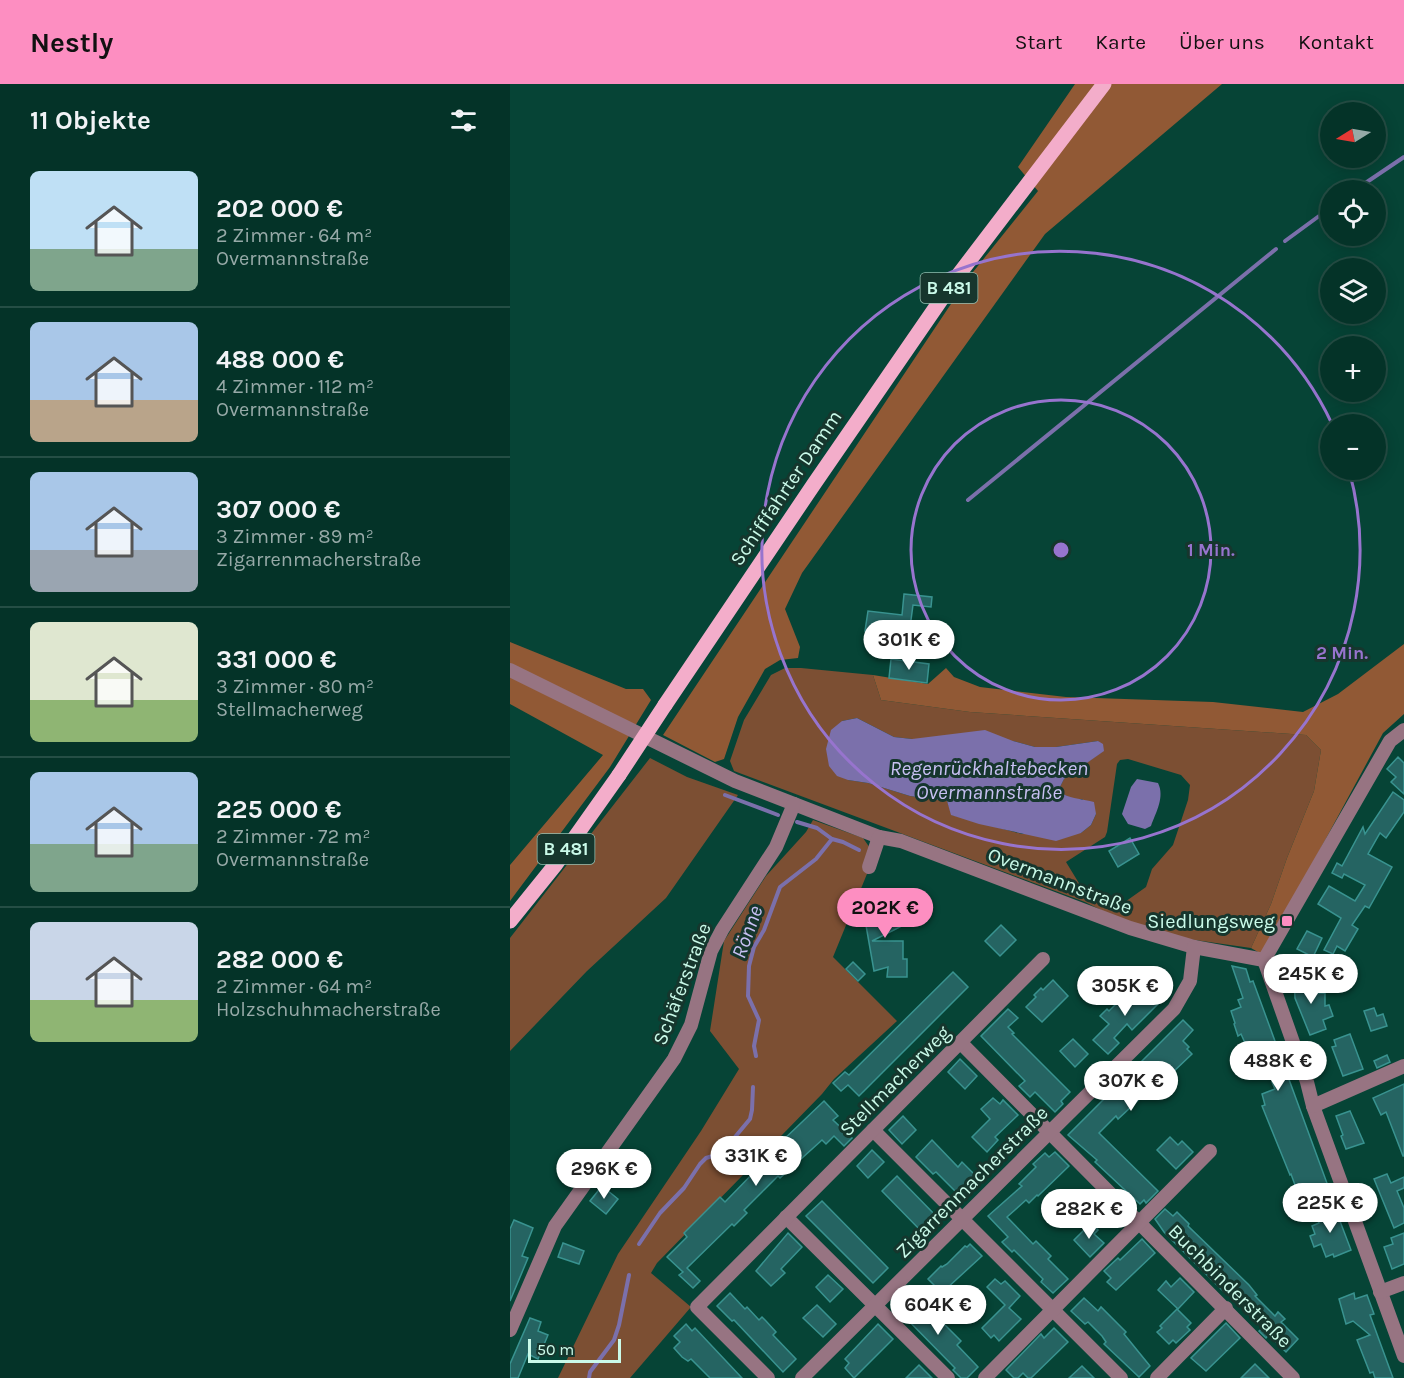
<!DOCTYPE html>
<html lang="de">
<head>
<meta charset="utf-8">
<style>
	body { margin:0; font-family:Karla,sans-serif; background:#123f34; color:#f1f3f6; height:100vh; display:flex; flex-direction:column; font-size:22px; white-space:nowrap }
	* { box-sizing:border-box; margin:0 }
	p { font-size:20px; color:#97aaa8 }
	.icon { flex:none; width:33px; height:33px; fill:none; stroke:currentColor; stroke-width:2; stroke-linecap:round; stroke-linejoin:round }
	.map { position:relative; flex:1; overflow:hidden }
	.side { display:flex; flex-direction:column; background:#043328; width:510px }
	.side>* { flex:none }
	.needle { width:39px; rotate:259deg }
	.buttons { position:absolute; left:810px; top:18px; display:grid; gap:12px }
	.buttons a { display:grid; place-items:center; width:66px; height:66px; border-radius:50%; background:#043328; box-shadow:0 3px 15px #0003,0 0 0 2px #254e45; font-size:30px }
	.scale { position:absolute; left:18px; bottom:15px; width:93px; box-sizing:border-box; padding-left:6px; border:3px solid #cafae9; border-top:0; font-size:16px; line-height:21px; white-space:nowrap; color:#cafae9; -webkit-text-stroke:4px #16362d; paint-order:stroke }
	.price { position:absolute; translate:-50% -51px; padding:0 14px; border-radius:21px; background:#fff; color:#222; font-size:20px; line-height:39px; filter:drop-shadow(0 2px 3px #0008) }
	.price::after { content:''; position:absolute; left:50%; top:36px; width:18px; height:14px; margin-left:-9px; background:inherit; clip-path:polygon(0 0,100% 0,50% 100%) }
	.price.selected { background:#fd8ec1; color:#111 }
	ul { padding:0; list-style:none }
	li { display:flex; align-items:center; gap:18px; height:150px; padding:0 30px }
	li+li { border-top:2px solid #254e45 }
	li span { display:grid; place-items:center; flex:none; width:168px; height:120px; border-radius:9px; color:#555 }
	li>.icon { margin-inline-start:auto }
	span .icon { width:72px; height:72px; fill:#fffc; stroke-width:1 }
	li b { font-size:26px }
	h2 { display:flex; justify-content:space-between; align-items:center; height:72px; padding:0 30px; font-size:26px }
	header { display:flex; align-items:center; gap:36px; box-sizing:border-box; height:84px; padding:0 30px; background:#fd8ec1; color:#111 }
	header strong { font-size:28px }
	nav { display:flex; gap:33px; margin-inline-start:auto; font-size:21px }
	main { display:flex; flex:1; min-height:0 }
	.map>svg:first-child { display:block }
	.green { fill:#7c4f33; fill-rule:evenodd }
	.forest { fill:#915935 }
	.water { fill:#7b70ab }
	.lines { fill:none; stroke-linecap:round; stroke-linejoin:round }
	.stream { stroke:#7b70ab; stroke-width:4 }
	.building { fill:#256462; stroke:#399390; stroke-width:1.5 }
	.minor { stroke:#977482; stroke-width:14 }
	.major { stroke:#f3adca; stroke-width:15 }
	.major-bridge { stroke:#f3adca; stroke-width:15 }
	.ring { fill:none; stroke:#9774ce; stroke-width:3 }
	.poi-dot { fill:#fd8ec1; stroke:#16362d; stroke-width:2 }
	.labels { text-anchor:middle; dominant-baseline:central; stroke-width:6; stroke-linejoin:round; paint-order:stroke }
	.shield { fill:#16362d; stroke:#94bfb1; stroke-width:1.5 }
	.shield-label { font-size:18px; font-weight:bold; fill:#cafae9 }
	.street-label { font-size:20px; fill:#cafae9; stroke:#16362d }
	.poi-label { font-size:20px; fill:#cafae9; stroke:#16362d; text-anchor:end }
	.water-label { font-size:21px; font-style:italic; fill:#c8c0f3; stroke:#16362d }
	.centre { fill:#9774ce; stroke:#16362d; stroke-width:3 }
	.ring-label { font-size:18px; text-anchor:middle; font-weight:bold; fill:#9774ce; stroke:#16362d; stroke-width:6; stroke-linejoin:round; paint-order:stroke }
</style>
</head>
<body>
<header>
<strong>Nestly</strong>
<nav><a>Start</a><a>Karte</a><a>Über uns</a><a>Kontakt</a></nav>
</header>
<main>
<section class="side">
<h2>11 Objekte<svg class="icon" aria-label="filters" viewBox="0 0 24 24"><path d="M4 7h16M4 17h16"/><circle cx="9" cy="7" r="2"/><circle cx="15" cy="17" r="2"/></svg></h2>
<ul>
<li><span style="background:linear-gradient(#bfe0f5 65%,#7fa58c 0)"><svg class="icon" aria-label="home" viewBox="0 0 24 24"><path d="M3 11l9-7 9 7M6 9v11h12V9"/></svg></span><div><b>202 000 €</b><p>2 Zimmer · 64 m²</p><p>Overmannstraße</p></div></li>
<li><span style="background:linear-gradient(#a9c7e8 65%,#b9a48a 0)"><svg class="icon" aria-label="home" viewBox="0 0 24 24"><path d="M3 11l9-7 9 7M6 9v11h12V9"/></svg></span><div><b>488 000 €</b><p>4 Zimmer · 112 m²</p><p>Overmannstraße</p></div></li>
<li><span style="background:linear-gradient(#a9c7e8 65%,#9aa5b1 0)"><svg class="icon" aria-label="home" viewBox="0 0 24 24"><path d="M3 11l9-7 9 7M6 9v11h12V9"/></svg></span><div><b>307 000 €</b><p>3 Zimmer · 89 m²</p><p>Zigarrenmacherstraße</p></div></li>
<li><span style="background:linear-gradient(#dfe7d0 65%,#8fb573 0)"><svg class="icon" aria-label="home" viewBox="0 0 24 24"><path d="M3 11l9-7 9 7M6 9v11h12V9"/></svg></span><div><b>331 000 €</b><p>3 Zimmer · 80 m²</p><p>Stellmacherweg</p></div></li>
<li><span style="background:linear-gradient(#a9c7e8 60%,#7fa58c 0)"><svg class="icon" aria-label="home" viewBox="0 0 24 24"><path d="M3 11l9-7 9 7M6 9v11h12V9"/></svg></span><div><b>225 000 €</b><p>2 Zimmer · 72 m²</p><p>Overmannstraße</p></div></li>
<li><span style="background:linear-gradient(#c9d6e8 65%,#8fb573 0)"><svg class="icon" aria-label="home" viewBox="0 0 24 24"><path d="M3 11l9-7 9 7M6 9v11h12V9"/></svg></span><div><b>282 000 €</b><p>2 Zimmer · 64 m²</p><p>Holzschuhmacherstraße</p></div></li>
</ul>
</section>
<div class="map">
<svg width="894" height="1294" viewBox="0 0 894 1294">
	<rect width="100%" height="100%" fill="#064436"/>
	<g class="green">
		<path d="M275 584H291L363 591 371 616 460 628 796 651 811 666 804 707 777 774 761 820 741 864 678 855 607 834 575 818 224 687 220 677 234 636 261 591ZM347 634 384 653 402 655 503 657 525 663H546L588 657 593 667 554 695 550 703 553 710 562 715H572L586 730 581 741 571 749 512 750 442 731 437 717 400 712 358 699 338 696 332 637ZM618 675 671 691 680 701 678 716 663 761 642 785 636 803 605 825 578 814 556 778 595 753 597 748 607 680 610 676Z"/>
		<path d="M140 674 177 693 228 711 156 814 77 887 0 967V854Z"/>
		<path d="M303 736 353 754 360 764 359 785 323 873 387 937 324 995 312 1010 147 1179 141 1189 181 1223 120 1294H48L108 1170 191 1047 229 985 200 947 214 857 256 792 296 748Z"/>
	</g>
	<g class="forest">
		<path d="M565 0H712L535 150 292 489 275 525 290 563 288 574 270 576 255 585 228 633 214 675 205 678 153 651 459 193 528 107 508 83Z"/>
		<path d="M0 558 116 605H133L141 616 100 683 0 817V781L93 671 0 620Z"/>
		<path d="M894 560V630L873 649 753 871 741 864 761 820 777 774 804 707 811 666 796 651 460 628 371 616 363 591 418 600 436 584 444 593 470 603 556 613 703 618 793 628 828 610Z"/>
	</g>
	<g class="water">
		<path d="M347 634 384 653 402 655 475 646 503 657 525 663H546L588 657 593 660 594 667 554 695 550 703 553 710C563 715 573 715 584 718L586 730 581 741 571 749 546 757 469 740 441 731 437 717 400 712 358 699 338 696 327 692 319 682 316 665 321 646 332 637Z"/>
		<path d="M627 695 648 699C655 713 646 728 641 742L635 745 618 740 612 730 621 703Z"/>
	</g>
	<g class="lines">
		<g class="stream">
			<path d="M845 106 894 73"/>
			<path d="M775 157 820 124"/>
			<path d="M458 416 766 165"/>
			<path d="M215 711 268 731"/>
			<path d="M287 738 307 744 322 755 333 758 349 766"/>
			<path d="M246 972 244 962 249 936 238 912 239 882 244 863 254 846 270 803 306 775 322 755"/>
			<path d="M129 1160 150 1129 174 1104 190 1080 196 1074 209 1070 215 1065 240 1035 242 1026 243 1003"/>
			<path d="M79 1294 80 1288 104 1256 109 1241 119 1191"/>
		</g>
	</g>
	<g class="building">
		<path d="M394 510 422 513 421 523 403 521 399 551 355 547 358 527 392 531Z"/>
		<path d="M381 575 419 580 417 599 379 594Z"/>
		<path d="M888 673 894 679V710L881 698 886 693 877 685Z"/>
		<path d="M883 708 894 716V728L876 754 870 749 858 770 882 783 859 824 855 822 842 841 848 845 835 867 827 862 823 870 814 866 831 834 808 820 819 802 845 817 855 801 834 790 832 794 822 789 827 779 832 782 853 743 855 750Z"/>
		<path d="M620 754 629 770 608 783 599 767Z"/>
		<path d="M378 809 386 826 382 828 390 843 362 857H393V875H397V893H377L378 883 364 887 354 830 365 827 361 818Z"/>
		<path d="M491 841 506 856 490 872 475 857Z"/>
		<path d="M797 847 812 854 803 873 787 865Z"/>
		<path d="M343 878 355 890 348 897 336 885Z"/>
		<path d="M722 882 736 885 740 898 743 897 818 1102 789 1112 781 1090 780 1091 752 1022 755 1021 752 1010 765 1005 762 998H764L751 965 740 970 731 950 728 952 724 940 725 939 721 927 731 923 728 916 733 914Z"/>
		<path d="M443 888 458 903 349 1012 338 1001 331 1007 323 999 335 988 339 991Z"/>
		<path d="M799 891 800 910 815 909V922L819 921 823 932 813 936 816 945 800 951 785 914 784 892Z"/>
		<path d="M543 896 558 912 532 938 516 923 526 913 524 911 531 904 533 906Z"/>
		<path d="M643 906 652 916 622 946 617 940 604 954 609 959 598 970 583 956 599 940 590 932 597 925 599 927 619 907 624 912 626 909 632 916Z"/>
		<path d="M864 924 867 932 873 930 877 942 861 947 854 927Z"/>
		<path d="M498 925 508 934 498 943 504 949 502 950 560 1008 551 1017 553 1020 545 1028 525 1008 520 1013 509 1002 515 997 471 952Z"/>
		<path d="M673 936 683 946 673 957 679 963 677 965 682 970 661 990 663 992 656 998 652 994 608 1035 606 1032 589 1049 648 1107 636 1119 634 1116 630 1120 585 1078 587 1076 558 1051Z"/>
		<path d="M840 950 853 985 833 992 822 963 826 962 824 956Z"/>
		<path d="M563 955 578 970 565 983 550 967Z"/>
		<path d="M877 971 880 978 867 984 864 977Z"/>
		<path d="M450 975 467 992 455 1005 438 988Z"/>
		<path d="M894 1000V1072H893L876 1028 871 1031 863 1014Z"/>
		<path d="M483 1014 490 1020 493 1016 508 1031 485 1053 488 1056 477 1068 462 1053 480 1035 471 1025Z"/>
		<path d="M314 1017 328 1032 323 1036 342 1054 334 1062 324 1052 316 1060 312 1056 270 1094 268 1092 234 1126 237 1129 224 1142 222 1140 177 1184 190 1197 183 1204 169 1191 173 1188 157 1173 177 1153 174 1149 210 1113 215 1118 250 1082 248 1080Z"/>
		<path d="M840 1027 854 1059 836 1065 831 1052 833 1051 826 1032Z"/>
		<path d="M393 1032 406 1046 392 1060 379 1046Z"/>
		<path d="M660 1053 668 1061 672 1057 683 1068 666 1085 647 1066Z"/>
		<path d="M422 1056 448 1083 452 1078 469 1095 455 1109 451 1105 447 1109 426 1088 423 1090 406 1073Z"/>
		<path d="M362 1066 374 1078 358 1094 347 1082Z"/>
		<path d="M545 1068 559 1082 528 1112 527 1111 519 1119 516 1116 497 1133 523 1160 526 1157 541 1172 538 1175 558 1195 543 1209 531 1198 533 1195 504 1166 502 1168 492 1158 498 1153 478 1132 512 1102 509 1100 526 1083 523 1080 535 1069 539 1073Z"/>
		<path d="M877 1090 881 1099 894 1093V1104L887 1107 894 1124V1139L884 1144 864 1095Z"/>
		<path d="M387 1092 428 1134 413 1149 372 1107Z"/>
		<path d="M92 1102 108 1115 96 1130 80 1117Z"/>
		<path d="M584 1107 597 1121 585 1135 571 1121Z"/>
		<path d="M312 1117 378 1184 363 1199 296 1132Z"/>
		<path d="M825 1124 841 1166 824 1173 823 1170 816 1173 811 1160 804 1163 800 1152 805 1150 802 1142 809 1139 806 1131Z"/>
		<path d="M655 1125 663 1132 667 1128 679 1140 678 1142 739 1201 747 1211 745 1212 765 1232 768 1228 775 1235 771 1238 788 1255 776 1268 761 1253 762 1251 760 1249 756 1254 749 1247 754 1243 749 1237 747 1239 733 1224 735 1222 717 1205 714 1208 654 1148 645 1135Z"/>
		<path d="M4 1136 23 1144 12 1172 18 1174 0 1217V1145Z"/>
		<path d="M581 1139 588 1146 584 1150 594 1159 580 1173 564 1156Z"/>
		<path d="M278 1149 292 1163 271 1185 275 1189 261 1202 246 1187Z"/>
		<path d="M894 1149V1180L882 1185 874 1163 883 1160 881 1154Z"/>
		<path d="M632 1155 645 1169 606 1206 597 1198 601 1194 594 1187 608 1174 610 1176Z"/>
		<path d="M53 1159 74 1167 69 1180 48 1173Z"/>
		<path d="M460 1160 472 1172 436 1205 433 1202 429 1206 418 1195 431 1182 432 1183 437 1180 455 1162 457 1163Z"/>
		<path d="M318 1191 333 1205 320 1218 306 1203Z"/>
		<path d="M670 1194 684 1208 668 1225 648 1206 656 1197 661 1203Z"/>
		<path d="M485 1195 491 1200 495 1197 510 1212 499 1224 511 1235 489 1257 484 1251 481 1254 472 1244 495 1221 477 1203Z"/>
		<path d="M220 1209 235 1225 237 1223 249 1236 252 1233 256 1237 266 1248 263 1251 286 1275 273 1288 224 1236 222 1237 207 1222Z"/>
		<path d="M844 1209 845 1215 857 1211 864 1230 860 1231 883 1294H865L863 1288 860 1289 847 1256 860 1251 843 1237 836 1240 829 1215Z"/>
		<path d="M404 1210 451 1257 447 1261 468 1283 457 1294H451L443 1286 445 1284 388 1226Z"/>
		<path d="M574 1214 588 1227 591 1223 616 1248 614 1250 640 1282 629 1293 594 1260 596 1258 592 1252 578 1238 575 1240 561 1227Z"/>
		<path d="M307 1221 326 1240 313 1253 293 1234Z"/>
		<path d="M667 1225 681 1239 677 1243 680 1246 666 1259 663 1256 659 1260 647 1248 652 1244 650 1242Z"/>
		<path d="M20 1234 31 1238 28 1247 38 1251 28 1275 18 1270 8 1294H0V1280Z"/>
		<path d="M716 1239 730 1254 696 1287 681 1274Z"/>
		<path d="M176 1240 182 1247 185 1244 232 1294H200L181 1275 178 1277 172 1273 164 1264 170 1258 164 1252Z"/>
		<path d="M368 1240 383 1255 344 1294 335 1284 339 1279 335 1275Z"/>
		<path d="M544 1244 558 1258 521 1294H518L513 1289 508 1294H504L496 1286 531 1250 534 1254Z"/>
		<path d="M745 1280 759 1294H731Z"/>
		<path d="M409 1281 422 1294H396Z"/>
		<path d="M572 1282 584 1294H559Z"/>
	</g>
	<g class="lines">
		<g class="minor">
			<path d="M0 586 225 697 369 753 391 757 620 844 684 863 754 876"/>
			<path d="M359 783 369 753"/>
			<path d="M754 876 797 998 803 1022 894 1272"/>
			<path d="M754 876 880 657 894 646"/>
			<path d="M451 959 783 1294"/>
			<path d="M803 1022 894 982"/>
			<path d="M363 1046 611 1294"/>
			<path d="M276 1133 438 1294"/>
			<path d="M870 1208 894 1199"/>
			<path d="M0 1246 45 1142 164 975 181 941 201 867 212 846 266 763 284 720"/>
			<path d="M258 1294 187 1223 533 875"/>
			<path d="M292 1294 664 925 680 897 684 863"/>
			<path d="M475 1294 700 1067"/>
			<path d="M647 1294 716 1224"/>
		</g>
		<g class="major">
			<path d="M155 621 304 400 446 194 594 0"/>
			<path d="M0 837 46 780 109 691"/>
		</g>
		<path class="major-bridge" d="M109 691 155 621"/>
	</g>
	<g class="ring">
		<circle cx="551" cy="466" r="150"/>
		<path d="M839 386A299 299 0 1 1 822 340"/>
	</g>
	<rect class="poi-dot" x="771" y="831" width="12" height="12" rx="3"/>
	<g class="labels">
		<g class="shield">
			<rect x="410.5" y="189" width="57" height="30" rx="4.5"/>
			<rect x="27.5" y="750" width="57" height="30" rx="4.5"/>
		</g>
		<g class="shield-label">
			<text x="439" y="204">B 481</text>
			<text x="56" y="765">B 481</text>
		</g>
		<g class="street-label">
			<text transform="translate(276 404) rotate(-56)">Schifffahrter Damm</text>
			<text transform="translate(550 797) rotate(21)">Overmannstraße</text>
			<text transform="translate(172 900) rotate(-69)">Schäferstraße</text>
			<text transform="translate(385 997) rotate(-45)">Stellmacherweg</text>
			<text transform="translate(462 1098) rotate(-45)">Zigarrenmacherstraße</text>
			<text transform="translate(720 1202) rotate(45)">Buchbinderstraße</text>
		</g>
		<g class="poi-label">
			<text x="765" y="837">Siedlungsweg</text>
		</g>
		<g class="water-label">
			<text x="479" y="684">Regenrückhaltebecken<tspan x="479" dy="24">Overmannstraße</tspan></text>
			<text transform="translate(237 848) rotate(-70)">Rönne</text>
		</g>
	</g>
	<circle cx="551" cy="466" r="9" class="centre"/>
	<g class="ring-label">
		<text x="701" y="472">1 Min.</text>
		<text x="832" y="575">2 Min.</text>
	</g>
</svg>
<div class="buttons">
<a><svg class="needle" viewBox="-14 -14 28 28"><path d="M0-13l5 13h-10z" fill="#e53935"/><path d="M0 13l5-13h-10z" fill="#97aaa8"/></svg></a>
<a><svg class="icon" aria-label="locate" viewBox="0 0 24 24"><circle cx="12" cy="12" r="6"/><path d="M12 2v4M12 18v4M2 12h4M18 12h4"/></svg></a>
<a><svg class="icon" aria-label="layers" viewBox="0 0 24 24"><path d="M12 4l9 5-9 5-9-5zM3 14l9 5 9-5"/></svg></a>
<a>+</a>
<a>−</a>
</div>
<div class="scale">50 m</div>
<b class="price" style="left:399px;top:587px">301K €</b>
<b class="price selected" style="left:375px;top:855px">202K €</b>
<b class="price" style="left:801px;top:921px">245K €</b>
<b class="price" style="left:615px;top:933px">305K €</b>
<b class="price" style="left:768px;top:1008px">488K €</b>
<b class="price" style="left:621px;top:1028px">307K €</b>
<b class="price" style="left:246px;top:1103px">331K €</b>
<b class="price" style="left:94px;top:1116px">296K €</b>
<b class="price" style="left:820px;top:1150px">225K €</b>
<b class="price" style="left:579px;top:1156px">282K €</b>
<b class="price" style="left:428px;top:1252px">604K €</b>
</div>
</main>
</body>
</html>
